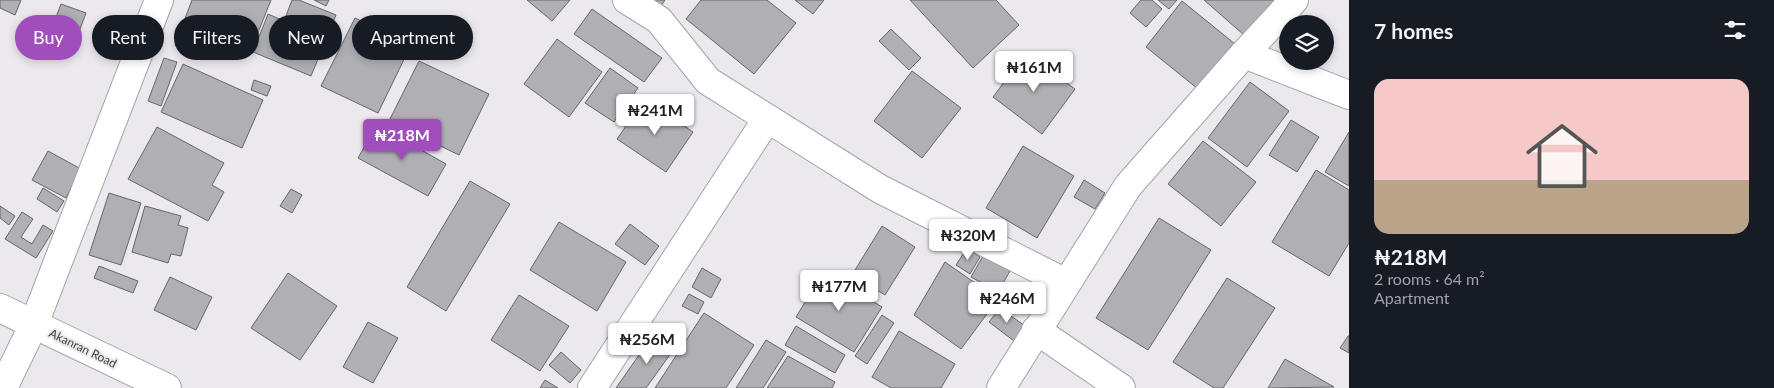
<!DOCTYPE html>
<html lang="en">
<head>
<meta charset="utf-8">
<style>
	body { margin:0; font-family:Lato,sans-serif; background:#20242c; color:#f1f3f6; height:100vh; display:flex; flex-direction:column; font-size:19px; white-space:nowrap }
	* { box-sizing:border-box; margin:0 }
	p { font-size:16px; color:#9ea1a6 }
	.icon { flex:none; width:28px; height:28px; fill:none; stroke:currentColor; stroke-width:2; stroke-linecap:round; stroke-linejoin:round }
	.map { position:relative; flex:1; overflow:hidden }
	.details { display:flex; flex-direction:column; background:#171b24; width:425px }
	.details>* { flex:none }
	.top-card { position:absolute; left:15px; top:15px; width:475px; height:45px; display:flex; gap:10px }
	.fabs { position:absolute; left:1279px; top:15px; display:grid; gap:10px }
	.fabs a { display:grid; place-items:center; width:55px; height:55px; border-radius:50%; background:#171b24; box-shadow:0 2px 8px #0003; font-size:25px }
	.price { position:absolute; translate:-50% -42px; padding:0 11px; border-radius:5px; background:#fff; color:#222; font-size:16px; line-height:32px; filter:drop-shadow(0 1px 2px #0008) }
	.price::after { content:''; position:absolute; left:50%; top:30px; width:15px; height:11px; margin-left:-8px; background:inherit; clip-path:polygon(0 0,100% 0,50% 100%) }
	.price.selected { background:#a14ebd; color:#fff }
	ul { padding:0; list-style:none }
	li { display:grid; align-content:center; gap:10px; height:265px; padding:0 25px }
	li+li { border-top:1px solid #363941 }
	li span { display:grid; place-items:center; height:155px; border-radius:15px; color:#555 }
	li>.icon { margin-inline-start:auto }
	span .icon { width:90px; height:90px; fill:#fffc; stroke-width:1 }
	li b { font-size:21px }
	h2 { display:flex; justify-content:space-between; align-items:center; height:60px; padding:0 25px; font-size:21px }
	.pill { padding:0 18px; border-radius:22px; background:#171b24; box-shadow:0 2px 8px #0003; font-size:18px; line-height:45px }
	.pill.selected { background:#a14ebd; color:#fff }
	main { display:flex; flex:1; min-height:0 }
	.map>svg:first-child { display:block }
	.building { fill:#b0afb4; stroke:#66666b }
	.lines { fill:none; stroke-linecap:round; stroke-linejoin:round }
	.minor-casing { stroke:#a6a3a7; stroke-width:30 }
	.major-casing { stroke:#a6a3a7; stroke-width:30 }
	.minor { stroke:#fff; stroke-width:28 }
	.major { stroke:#fff; stroke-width:28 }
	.labels { text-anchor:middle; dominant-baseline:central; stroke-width:4; stroke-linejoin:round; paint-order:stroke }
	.street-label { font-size:12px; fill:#3b3a3c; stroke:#ece9ee }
</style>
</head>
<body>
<main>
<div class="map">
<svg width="1349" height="388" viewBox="0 0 1349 388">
	<rect width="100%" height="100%" fill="#ece9ee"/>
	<g class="building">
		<path d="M0 0H21L15 15 0 8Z"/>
		<path d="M192 0H271L249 55 192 33 186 49 175 45Z"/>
		<path d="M292 0H299L336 15 311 76 253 52 268 14 284 21Z"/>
		<path d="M314 0H329L326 6Z"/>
		<path d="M527 0H570L552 21Z"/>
		<path d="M651 0H665L661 6Z"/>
		<path d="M701 0H767L796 23 754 74 686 19Z"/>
		<path d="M795 0H824L813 14Z"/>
		<path d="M910 0H996L1019 25 973 68Z"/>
		<path d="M1141 0H1152L1162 9 1146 27 1130 13Z"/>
		<path d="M1158 0H1177L1169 9Z"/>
		<path d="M1204 0H1275L1244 35Z"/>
		<path d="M1182 1 1235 44 1198 89 1146 47Z"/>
		<path d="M61 4 86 13 77 37 52 28Z"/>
		<path d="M592 9 662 58 644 82 574 34Z"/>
		<path d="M355 18 411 45 378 113 321 86Z"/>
		<path d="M891 29 921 58 909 70 879 41Z"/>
		<path d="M557 39 602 72 569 117 524 84Z"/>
		<path d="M1026 53 1075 89 1042 134 993 97Z"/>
		<path d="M164 58 177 62 161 106 148 101Z"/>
		<path d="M419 61 489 94 459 155 389 121Z"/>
		<path d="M183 64 263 100 242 148 161 112Z"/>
		<path d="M610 68 638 88 614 122 585 103Z"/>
		<path d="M912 71 961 108 922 158 874 121Z"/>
		<path d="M254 80 271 86 267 96 251 90Z"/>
		<path d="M1250 82 1289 111 1247 167 1208 138Z"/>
		<path d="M645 99 693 132 666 172 617 139Z"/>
		<path d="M1291 120 1319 137 1297 172 1269 155Z"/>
		<path d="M377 125 446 164 428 196 358 158Z"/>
		<path d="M157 127 224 163 212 185 224 192 208 221 128 179Z"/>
		<path d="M1349 132V186L1325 172Z"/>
		<path d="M1203 141 1256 182 1221 226 1168 184Z"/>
		<path d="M1023 146 1074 176 1037 238 986 208Z"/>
		<path d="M48 151 81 169 66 198 32 180Z"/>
		<path d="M1316 170 1349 190V243L1329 276 1272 242Z"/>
		<path d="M1084 180 1105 193 1095 209 1074 197Z"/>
		<path d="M470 181 510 204 446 311 407 287Z"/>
		<path d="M43 188 64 201 57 212 37 199Z"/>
		<path d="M291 189 302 195 292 213 280 206Z"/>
		<path d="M109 193 141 203 121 265 89 255Z"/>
		<path d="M0 206 15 216 9 225 0 218Z"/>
		<path d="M145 206 181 216 178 225 188 228 181 256 171 254 168 263 132 252Z"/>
		<path d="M22 212 33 219 21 237 32 244 43 225 53 231 36 258 5 239Z"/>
		<path d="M1159 218 1211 250 1148 350 1096 318Z"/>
		<path d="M559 222 626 262 597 311 530 270Z"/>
		<path d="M630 224 659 246 645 265 615 244Z"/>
		<path d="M882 226 915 247 885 295 852 275Z"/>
		<path d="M967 248 980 257 970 274 956 265Z"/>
		<path d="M983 256 1010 271 998 292 971 277Z"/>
		<path d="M945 262 998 299 961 349 914 315Z"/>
		<path d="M99 266 138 281 133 293 94 278Z"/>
		<path d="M702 268 721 279 711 298 692 287Z"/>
		<path d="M824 271 882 307 854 352 796 317Z"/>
		<path d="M288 273 337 306 300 360 251 328Z"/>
		<path d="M170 277 212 297 196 330 154 310Z"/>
		<path d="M1227 278 1275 308 1223 388H1214L1173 362Z"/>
		<path d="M689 294 704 302 698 314 682 306Z"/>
		<path d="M519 295 569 326 540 371 491 340Z"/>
		<path d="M1000 308 1025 326 1014 341 989 322Z"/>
		<path d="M704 313 754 345 726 388H655Z"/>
		<path d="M882 315 894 323 867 364 855 356Z"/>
		<path d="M368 322 398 338 373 383 343 367Z"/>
		<path d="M796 326 845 355 835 373 785 345Z"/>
		<path d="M899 331 955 364 941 388H891L872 377Z"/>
		<path d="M653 335 674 349 646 388H616Z"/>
		<path d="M1348 336H1349V353L1340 348Z"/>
		<path d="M766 340 786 352 763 388H736Z"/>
		<path d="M561 352 581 370 570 383 549 365Z"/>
		<path d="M788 356 835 382 832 388H767Z"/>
		<path d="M1285 359 1334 387 1268 388Z"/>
		<path d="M545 380 558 388H540Z"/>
	</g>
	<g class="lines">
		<defs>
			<g id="minor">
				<path d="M627 0 659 20 708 81 880 189 1066 283"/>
				<path d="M1244 54 1349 95"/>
				<path d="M1036 330 1121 388"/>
				<path d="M3 388 34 324 159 0"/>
				<path d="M592 388 767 119"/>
				<path d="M1001 388 1128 186 1244 54 1294 0"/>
			</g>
			<path id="major" d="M0 308 167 388"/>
		</defs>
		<use href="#minor" class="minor-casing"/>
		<use href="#major" class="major-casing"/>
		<use href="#minor" class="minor"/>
		<use href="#major" class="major"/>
	</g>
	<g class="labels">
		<g class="street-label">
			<text transform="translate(83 348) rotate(26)">Akanran Road</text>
		</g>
	</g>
</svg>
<div class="fabs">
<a><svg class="icon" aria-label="layers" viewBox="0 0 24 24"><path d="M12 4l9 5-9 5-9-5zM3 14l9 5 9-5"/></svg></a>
</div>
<b class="price" style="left:1034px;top:93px">₦161M</b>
<b class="price" style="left:655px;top:136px">₦241M</b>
<b class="price selected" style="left:402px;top:161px">₦218M</b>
<b class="price" style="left:968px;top:261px">₦320M</b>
<b class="price" style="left:839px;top:312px">₦177M</b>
<b class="price" style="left:1007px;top:324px">₦246M</b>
<b class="price" style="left:647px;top:365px">₦256M</b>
<div class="top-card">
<a class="pill selected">Buy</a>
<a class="pill">Rent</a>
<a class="pill">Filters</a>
<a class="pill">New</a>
<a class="pill">Apartment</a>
</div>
</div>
<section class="details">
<h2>7 homes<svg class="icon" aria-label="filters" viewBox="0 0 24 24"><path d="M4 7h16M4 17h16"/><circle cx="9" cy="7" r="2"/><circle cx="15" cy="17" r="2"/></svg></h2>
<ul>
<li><span style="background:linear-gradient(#f6c9c9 65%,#b9a48a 0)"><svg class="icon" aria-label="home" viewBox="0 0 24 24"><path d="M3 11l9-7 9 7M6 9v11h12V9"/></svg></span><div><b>₦218M</b><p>2 rooms · 64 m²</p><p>Apartment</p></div></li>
</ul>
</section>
</main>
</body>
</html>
